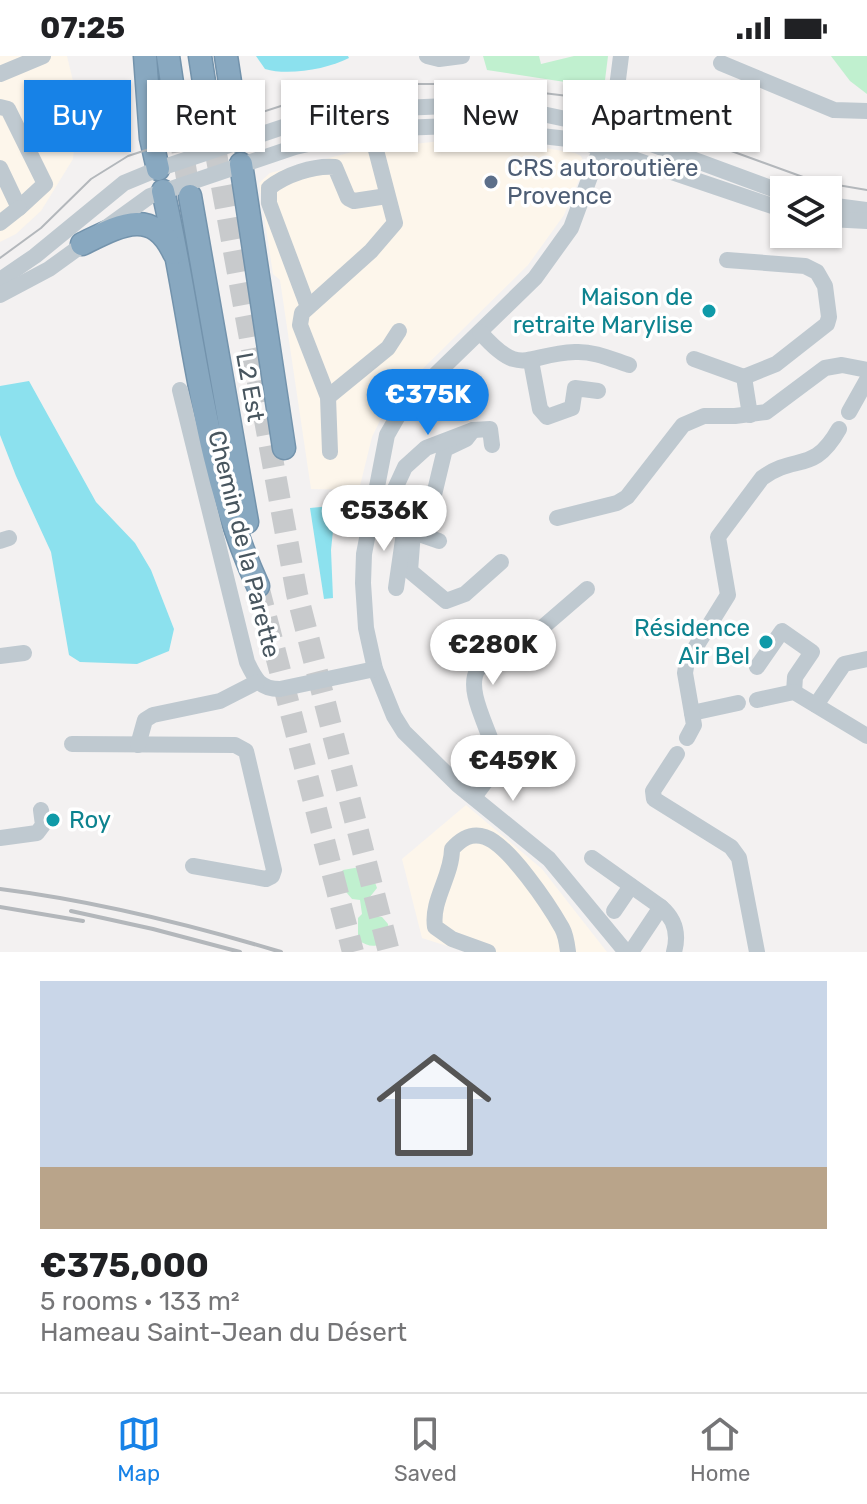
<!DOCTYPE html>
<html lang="en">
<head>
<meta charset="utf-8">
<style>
	body { margin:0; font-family:Rubik,sans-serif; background:#f6f6f6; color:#202124; height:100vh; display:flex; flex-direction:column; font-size:30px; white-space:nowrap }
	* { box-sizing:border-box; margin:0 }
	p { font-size:26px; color:#757577 }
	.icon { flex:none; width:44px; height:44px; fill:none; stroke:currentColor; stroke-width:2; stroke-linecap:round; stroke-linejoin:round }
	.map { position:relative; height:896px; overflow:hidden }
	.drawer { display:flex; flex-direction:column; background:#fff; flex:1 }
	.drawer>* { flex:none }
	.top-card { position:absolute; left:24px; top:24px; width:820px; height:72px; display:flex; gap:16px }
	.buttons { position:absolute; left:770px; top:120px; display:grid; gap:16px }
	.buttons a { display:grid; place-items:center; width:72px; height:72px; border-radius:0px; background:#fff; box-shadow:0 2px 6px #0004; font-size:40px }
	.price { position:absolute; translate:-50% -68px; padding:0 18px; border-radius:28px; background:#fff; color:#222; font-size:26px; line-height:52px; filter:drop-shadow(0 2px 4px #0008) }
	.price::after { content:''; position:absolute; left:50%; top:48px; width:24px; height:18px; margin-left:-12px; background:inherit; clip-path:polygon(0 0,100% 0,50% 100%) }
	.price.selected { background:#1782e7; color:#fff }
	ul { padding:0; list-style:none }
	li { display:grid; align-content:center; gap:16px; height:424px; padding:0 40px }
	li span { display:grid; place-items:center; height:248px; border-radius:0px; color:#555 }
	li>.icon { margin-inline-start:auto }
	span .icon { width:144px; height:144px; fill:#fffc; stroke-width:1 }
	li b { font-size:34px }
	.pill { padding:0 28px; border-radius:0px; background:#fff; box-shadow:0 2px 6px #0004; font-size:28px; line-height:72px }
	.pill.selected { background:#1782e7; color:#fff }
	.status { display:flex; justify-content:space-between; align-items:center; height:56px; padding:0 40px; background:#fff; direction:ltr }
	.status svg { height:22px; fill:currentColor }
	.tabs { display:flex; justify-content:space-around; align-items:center; height:112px; border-top:2px solid #e0e0e0; background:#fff; font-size:22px; color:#757577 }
	.tabs a { display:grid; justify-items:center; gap:4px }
	.tabs .selected { color:#1782e7 }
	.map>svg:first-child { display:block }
	.commercial { fill:#fdf6eb }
	.green { fill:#c0f0cf }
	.water { fill:#8ce1ee }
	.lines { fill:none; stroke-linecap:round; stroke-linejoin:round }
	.highway-tunnel { stroke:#c8cacc; stroke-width:22; stroke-dasharray:22 11; stroke-linecap:butt }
	.highway-casing { stroke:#7393ac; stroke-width:25 }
	.minor { stroke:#bfc9d0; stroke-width:16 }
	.highway { stroke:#88a8c0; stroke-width:22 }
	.tram { stroke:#b3b7bb; stroke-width:2 }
	.rail { stroke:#b3b7bb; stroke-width:4 }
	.service-dot { fill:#5c6f8a; stroke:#fff; stroke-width:3 }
	.culture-dot { fill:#0f9aa8; stroke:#fff; stroke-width:3 }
	.labels { text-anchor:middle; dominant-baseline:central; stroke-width:7; stroke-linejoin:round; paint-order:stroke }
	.service-label { font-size:24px; fill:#4e5e75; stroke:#fff; text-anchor:start }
	.culture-label { font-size:24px; fill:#0d838f; stroke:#fff; text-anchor:end }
	.street-label { font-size:24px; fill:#48565f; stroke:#fff }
</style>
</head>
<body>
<div class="status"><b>07:25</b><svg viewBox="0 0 49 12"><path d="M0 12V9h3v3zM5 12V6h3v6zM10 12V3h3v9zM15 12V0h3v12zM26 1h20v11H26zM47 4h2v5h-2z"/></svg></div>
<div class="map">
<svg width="867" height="896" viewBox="0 0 867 896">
	<rect width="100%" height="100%" fill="#f3f1f1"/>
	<g class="commercial">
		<path d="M0 0H67L78 46 73 103 41 155 16 178 0 186Z"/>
		<path d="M441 85 527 89 575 97 581 100 585 110 564 159 528 209 389 346 372 381 359 434 311 433 280 224 273 218 259 127 270 117 360 94Z"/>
		<path d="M466 749 542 813 607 896H466L422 882 402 803Z"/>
	</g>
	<g class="green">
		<path d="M483 0H539L541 8 574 0H608L604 32 487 14Z"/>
		<path d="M831 0H867V38L850 25Z"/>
		<path d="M360 811 373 821 377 832 369 842 370 859 382 861 388 868 389 882C378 892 370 892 358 884V862L362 858 360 844 352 843 336 824 343 814Z"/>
	</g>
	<g class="water">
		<path d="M256 0H348L349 2C328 13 288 20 265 13Z"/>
		<path d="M29 325 96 446 135 487 151 514 174 573 169 595 137 608 80 606 69 599 51 496 16 420 0 379V330Z"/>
		<path d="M331 450 335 455 331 494 333 542 324 543 310 452Z"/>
	</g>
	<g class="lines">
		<g class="highway-tunnel">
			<path d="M210 65 297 538 389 896"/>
			<path d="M179 74 190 140"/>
			<path d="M258 530 353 896"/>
		</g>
		<defs>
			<g id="highway">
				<path d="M145 0 151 82 158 113"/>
				<path d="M168 0 179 74"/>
				<path d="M200 0 210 65"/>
				<path d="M226 0 239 85"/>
				<path d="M241 108 284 392"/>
				<path d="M163 135C193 264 202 409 258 530"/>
				<path d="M190 140 247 466"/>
				<path d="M82 188C119 170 152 150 174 197"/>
			</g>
		</defs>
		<use href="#highway" class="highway-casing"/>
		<g class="minor">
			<path d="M427 0 439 3 462 0"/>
			<path d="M621 0 615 47 608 72 571 172 535 222 429 325 399 358 387 379 364 498 363 527 366 572 375 613 394 660 404 676 458 729 549 803 626 896"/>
			<path d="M721 7 834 54 867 55"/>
			<path d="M0 18 43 0"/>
			<path d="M0 51 8 53 45 128 19 152 0 112"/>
			<path d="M828 149 867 154"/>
			<path d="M828 163 867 165"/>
			<path d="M0 167 19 152"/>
			<path d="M727 204 805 210 817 216 825 230 829 261 827 268 776 308 744 321"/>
			<path d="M0 224 35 200 124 127 158 113 298 66 353 54 448 50 547 59 608 72 784 137"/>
			<path d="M0 239 49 213 150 140 295 91 342 80 399 72 452 70 577 84 784 154"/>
			<path d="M308 251 269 147V132C285 119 314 109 335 111L348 142 354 145 387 140"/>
			<path d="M480 276C521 323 525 298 575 296 594 295 611 303 629 309"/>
			<path d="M694 303 744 321 750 359"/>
			<path d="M531 305 540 353 547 361 572 352 575 332 598 335"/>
			<path d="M180 334 247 606C255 623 260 633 280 633L375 613"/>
			<path d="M328 341 388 292 399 275"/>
			<path d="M849 356 867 324"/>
			<path d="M473 374 466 383 445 393 433 443 413 476 410 515 446 545 465 538 501 506"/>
			<path d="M330 396 328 341 300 269 302 257 371 195 395 167 371 75 364 67"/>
			<path d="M371 455 393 437 405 411 426 392 473 374 490 373 492 389"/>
			<path d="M370 460 401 463 405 470 396 532"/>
			<path d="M557 462 617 447 627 441 683 369 704 360H735L766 356 825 312 842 309 867 314"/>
			<path d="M413 476 439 485"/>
			<path d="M0 485 9 482"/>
			<path d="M0 600 24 597"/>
			<path d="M757 611 782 575 812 596 795 621 794 636"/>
			<path d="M757 644 794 636 867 680"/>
			<path d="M816 649 844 608 867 603"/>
			<path d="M692 657 738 647"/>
			<path d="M687 682 694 669 685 617 687 605 728 539 718 481 762 422C796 397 813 419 839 373"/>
			<path d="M72 688 235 689 246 695 274 814 272 820 266 823 193 810"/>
			<path d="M138 689 145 664 153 659 220 645 257 626"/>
			<path d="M677 698 653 735 654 743 731 791 739 802 757 896"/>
			<path d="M474 741 498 709C495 681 463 636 478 613L536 577 587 533"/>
			<path d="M0 782 37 777 43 769 41 754"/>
			<path d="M592 802 661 851 631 896"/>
			<path d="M661 851C675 863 679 878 674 896"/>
			<path d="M614 855 631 830"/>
			<path d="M488 896 452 883 435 871C431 844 452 820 452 793 461 783 471 776 485 781 509 789 549 849 562 872 566 879 567 888 568 896"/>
		</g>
		<use href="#highway" class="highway"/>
		<path class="tram" d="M0 202 41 172 91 123 128 100 284 49 351 33 400 28H469L568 40 613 52 814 125 867 134"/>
		<g class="rail">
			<path d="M0 833C96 845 188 868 281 896"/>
			<path d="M0 851 83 865"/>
			<path d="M71 855 153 873 240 896"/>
		</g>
	</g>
	<circle class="service-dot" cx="491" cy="126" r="8"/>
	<g class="culture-dot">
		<circle cx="709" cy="255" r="8"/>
		<circle cx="766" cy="586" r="8"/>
		<circle cx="53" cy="764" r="8"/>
	</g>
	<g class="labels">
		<g class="service-label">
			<text x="507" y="112">CRS autoroutière<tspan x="507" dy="28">Provence</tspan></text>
		</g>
		<g class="culture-label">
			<text x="693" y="241">Maison de<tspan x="693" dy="28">retraite Marylise</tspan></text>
			<text x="750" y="572">Résidence<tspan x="750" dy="28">Air Bel</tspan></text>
			<text x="69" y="764" text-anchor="start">Roy</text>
		</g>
		<g class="street-label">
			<text transform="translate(250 331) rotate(80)">L2 Est</text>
			<text transform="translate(244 488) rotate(76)">Chemin de la Parette</text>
		</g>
	</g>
</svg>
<div class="buttons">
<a><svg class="icon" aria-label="layers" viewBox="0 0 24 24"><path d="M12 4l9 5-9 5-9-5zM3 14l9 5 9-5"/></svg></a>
</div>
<b class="price selected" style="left:428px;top:381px">€375K</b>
<b class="price" style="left:384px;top:497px">€536K</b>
<b class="price" style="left:493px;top:631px">€280K</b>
<b class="price" style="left:513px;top:747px">€459K</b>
<div class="top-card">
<a class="pill selected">Buy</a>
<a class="pill">Rent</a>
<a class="pill">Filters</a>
<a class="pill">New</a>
<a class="pill">Apartment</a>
</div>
</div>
<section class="drawer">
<ul>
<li><span style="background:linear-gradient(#c9d6e8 75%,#b9a48a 0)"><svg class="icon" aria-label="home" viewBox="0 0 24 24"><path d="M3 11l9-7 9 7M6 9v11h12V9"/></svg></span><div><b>€375,000</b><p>5 rooms · 133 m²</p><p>Hameau Saint-Jean du Désert</p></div></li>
</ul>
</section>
<nav class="tabs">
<a class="selected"><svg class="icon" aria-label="map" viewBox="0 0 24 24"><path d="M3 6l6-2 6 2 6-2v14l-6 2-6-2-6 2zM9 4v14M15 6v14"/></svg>Map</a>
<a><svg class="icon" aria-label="saved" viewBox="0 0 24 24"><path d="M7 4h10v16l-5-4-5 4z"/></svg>Saved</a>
<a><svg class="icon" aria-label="home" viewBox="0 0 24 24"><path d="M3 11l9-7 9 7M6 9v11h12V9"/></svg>Home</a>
</nav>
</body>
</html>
